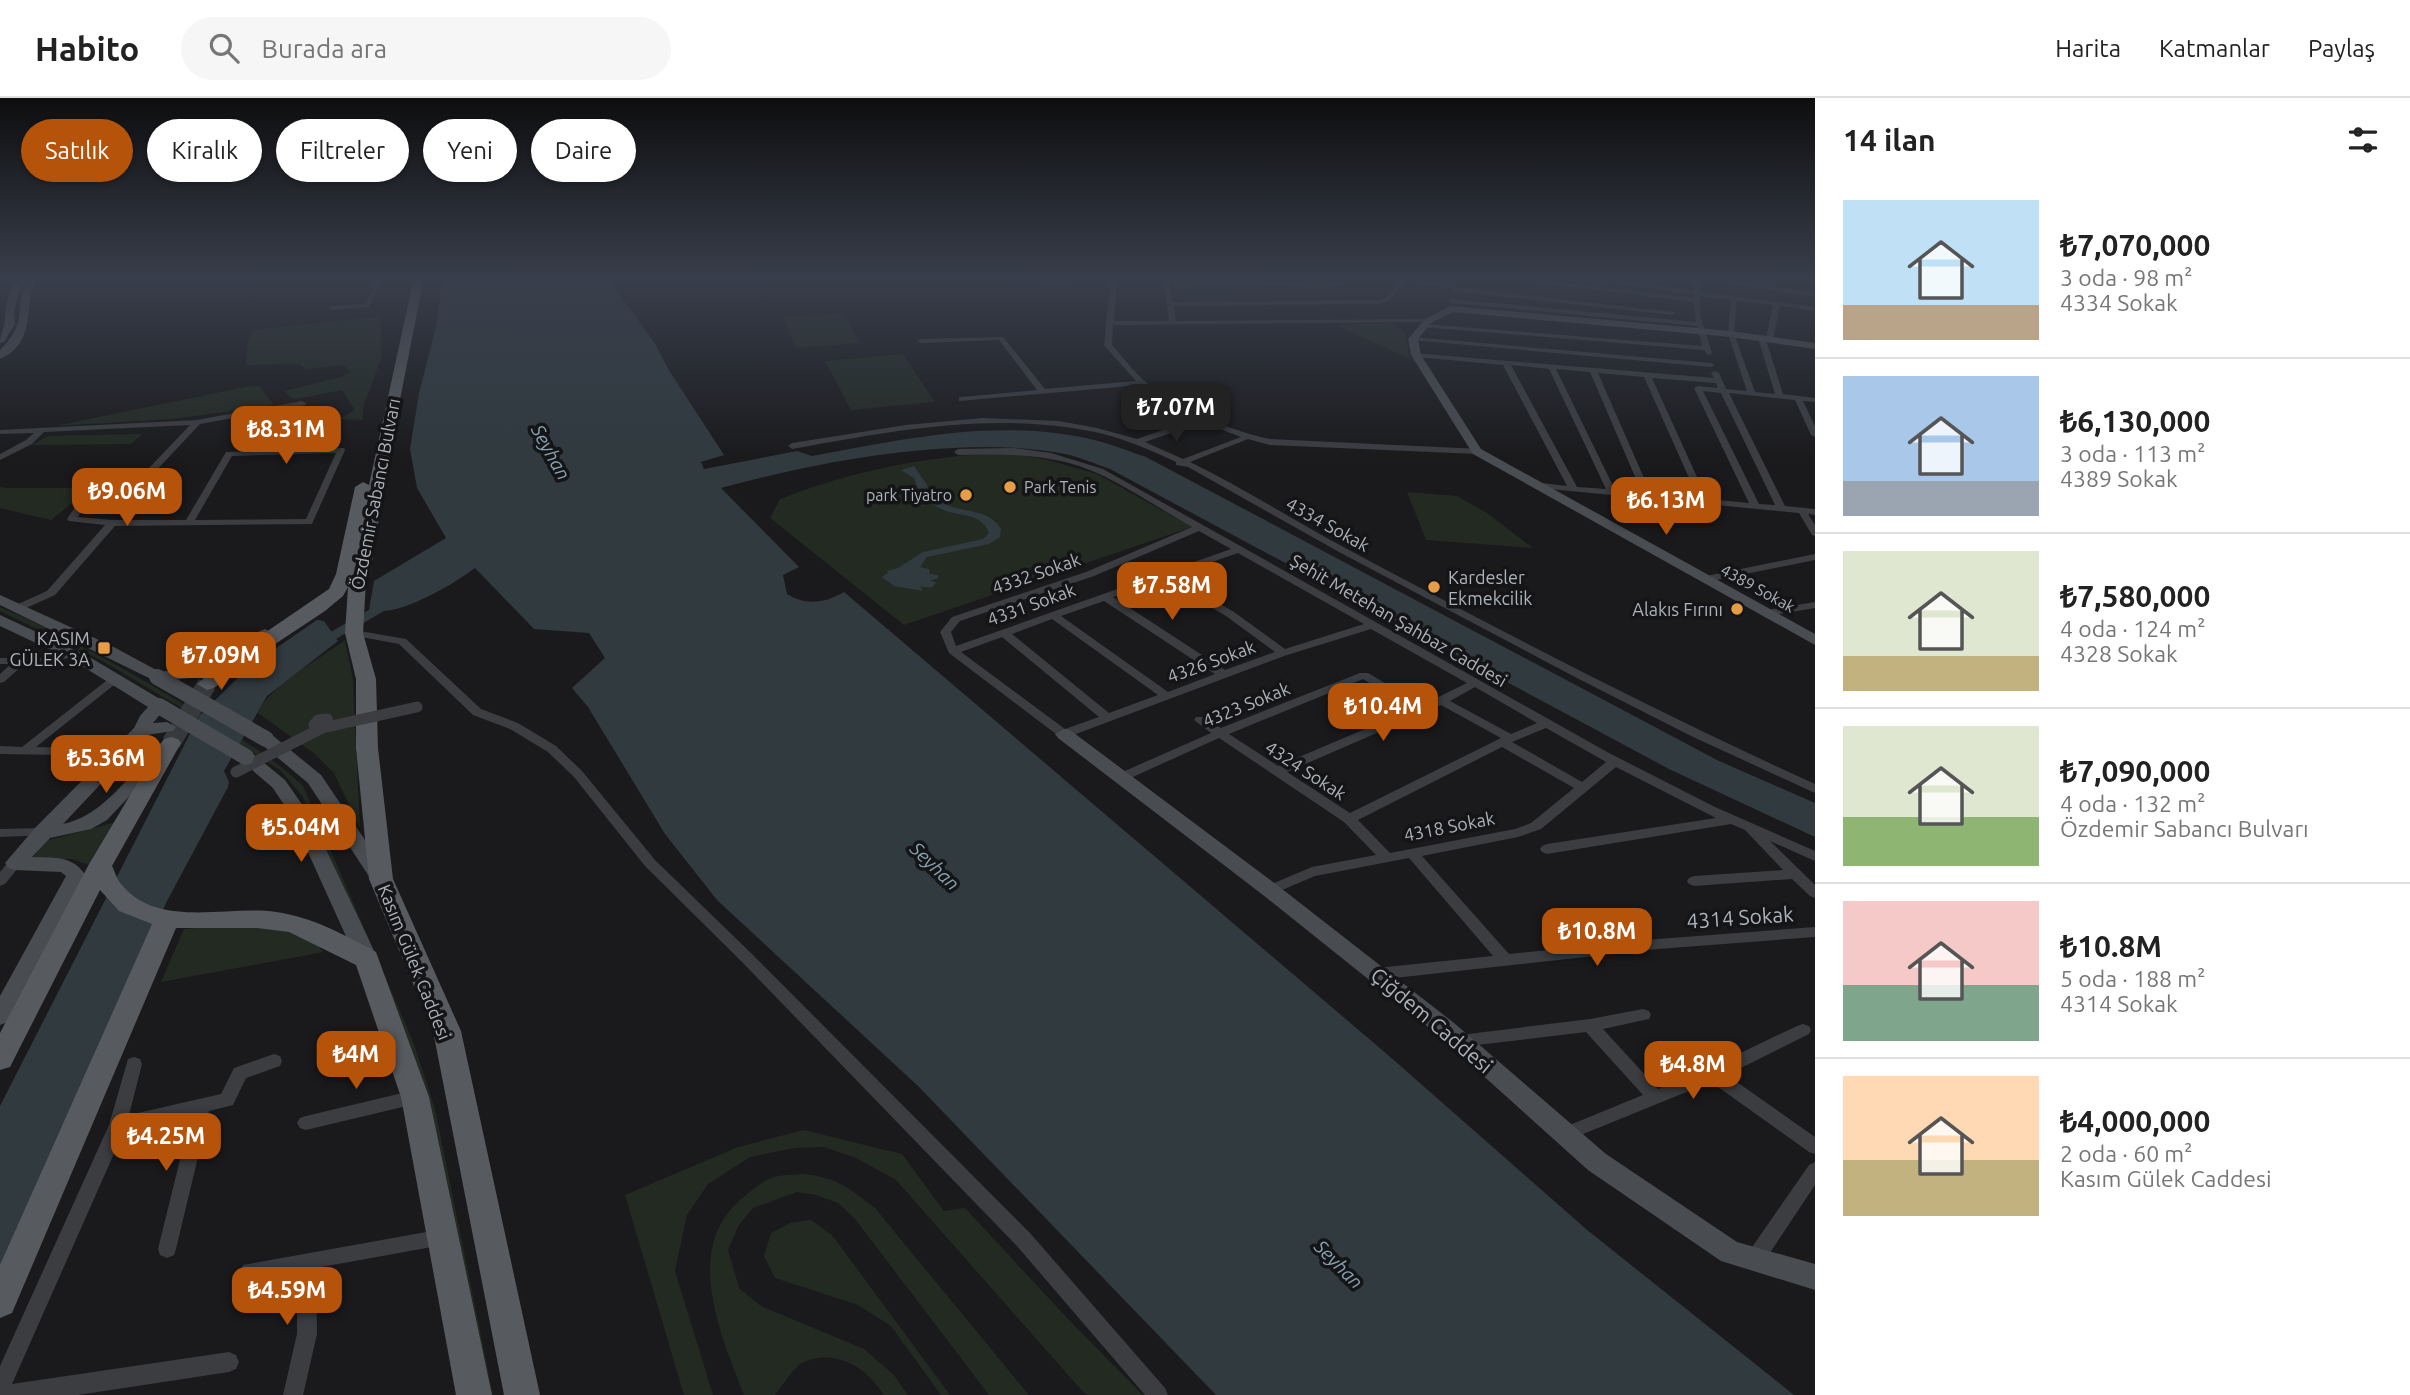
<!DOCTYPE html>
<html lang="tr">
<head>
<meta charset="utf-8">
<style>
	body { margin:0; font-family:Ubuntu,sans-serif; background:#f6f6f6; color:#222; height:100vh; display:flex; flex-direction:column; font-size:26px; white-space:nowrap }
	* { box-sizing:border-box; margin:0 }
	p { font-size:23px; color:#767676 }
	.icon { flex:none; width:38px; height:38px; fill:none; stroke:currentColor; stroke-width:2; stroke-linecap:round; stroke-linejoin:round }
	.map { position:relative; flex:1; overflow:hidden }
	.sheet { display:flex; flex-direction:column; background:#fff; width:595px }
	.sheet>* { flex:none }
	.hud { position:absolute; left:21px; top:21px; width:665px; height:63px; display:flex; gap:14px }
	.price { position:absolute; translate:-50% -60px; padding:0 16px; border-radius:14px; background:#b45309; color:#fff; font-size:23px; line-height:46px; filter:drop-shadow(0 2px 4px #0008) }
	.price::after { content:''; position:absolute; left:50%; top:42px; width:21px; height:16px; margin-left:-10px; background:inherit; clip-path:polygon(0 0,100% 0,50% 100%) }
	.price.on { background:#222; color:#fff }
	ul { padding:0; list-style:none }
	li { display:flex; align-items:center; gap:21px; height:175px; padding:0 28px }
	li+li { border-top:2px solid #e0e0e0 }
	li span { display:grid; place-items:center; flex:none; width:196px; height:140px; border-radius:0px; color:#555 }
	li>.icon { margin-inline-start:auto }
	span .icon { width:84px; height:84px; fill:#fffc; stroke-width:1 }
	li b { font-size:30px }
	h2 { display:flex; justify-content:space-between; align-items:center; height:84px; padding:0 28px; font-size:30px }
	.tag { padding:0 24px; border-radius:32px; background:#fff; box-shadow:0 2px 5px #0004; font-size:24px; line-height:63px }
	.tag.on { background:#b45309; color:#fff }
	header { display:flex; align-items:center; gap:42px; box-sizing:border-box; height:98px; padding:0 35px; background:#fff; border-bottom:2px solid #e0e0e0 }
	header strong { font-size:33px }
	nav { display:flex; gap:38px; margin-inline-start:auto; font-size:24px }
	.search { width:490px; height:63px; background:#f6f6f6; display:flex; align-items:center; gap:18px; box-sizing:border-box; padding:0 24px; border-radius:38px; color:#767676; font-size:26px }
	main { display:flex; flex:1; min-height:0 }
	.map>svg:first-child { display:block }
	.green { fill:#222a22 }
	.water { fill:#303a3f }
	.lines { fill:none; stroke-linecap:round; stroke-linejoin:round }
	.canal { fill:#303a3f; fill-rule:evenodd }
	.primary-tunnel { stroke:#37393c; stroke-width:19; stroke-dasharray:19 10; stroke-linecap:butt }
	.street { fill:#3b3d41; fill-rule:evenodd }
	.secondary { fill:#494c50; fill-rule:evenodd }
	.primary { fill:#575a5f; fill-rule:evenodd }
	.street-bridge { stroke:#3b3d41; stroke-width:11 }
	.secondary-bridge { stroke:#494c50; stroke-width:16 }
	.poi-dot { fill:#e79d46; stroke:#151517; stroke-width:2.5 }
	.labels { text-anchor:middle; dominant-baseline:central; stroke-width:7; stroke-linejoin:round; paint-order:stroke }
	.far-poi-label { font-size:16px; fill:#adb3ba; stroke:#151517; text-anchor:start }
	.far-street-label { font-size:16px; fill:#adb3ba; stroke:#151517 }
	.street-label { font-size:18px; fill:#adb3ba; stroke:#151517 }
	.poi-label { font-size:18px; fill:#adb3ba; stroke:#151517; text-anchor:end }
	.water-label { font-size:19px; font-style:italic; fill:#87a4b3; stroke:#151517 }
	.near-street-label { font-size:21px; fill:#adb3ba; stroke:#151517 }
</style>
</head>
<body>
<header>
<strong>Habito</strong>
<div class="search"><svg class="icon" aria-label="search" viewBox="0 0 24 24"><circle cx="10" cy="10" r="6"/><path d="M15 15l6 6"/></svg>Burada ara</div>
<nav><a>Harita</a><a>Katmanlar</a><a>Paylaş</a></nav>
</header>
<main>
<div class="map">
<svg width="1815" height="1297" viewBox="0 0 1815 1297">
	<rect width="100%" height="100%" fill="#1a1a1c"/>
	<g class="green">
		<path d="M994 179H1074L1073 188 992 184Z"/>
		<path d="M1174 183 1227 187 1233 204 1180 203Z"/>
		<path d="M843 215 860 245 796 250 783 219Z"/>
		<path d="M381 218V260L363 310V322L340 321 355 312 342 292 296 301 291 300 284 293 341 279 351 274 343 267 306 271 300 266 246 267 248 241 255 232Z"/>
		<path d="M1390 225 1405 235 1410 261 1336 227Z"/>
		<path d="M903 256 935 304 851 312 825 263Z"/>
		<path d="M250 288H259L274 307 173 321 55 328Z"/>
		<path d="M142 336 131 346 32 347 48 338Z"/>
		<path d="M1007 355 1048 362 1097 376 1192 429 904 527 770 420 780 401C852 373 930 357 1007 355Z"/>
		<path d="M0 389 8 390H91L51 422 0 410Z"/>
		<path d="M1407 394 1457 398 1487 415 1533 450 1426 442Z"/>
		<path d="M0 509C69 539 133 575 198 615 235 637 272 658 303 688L414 946 435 1011 493 1297H482L362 841 303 699 280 672 180 609 104 564 0 513Z"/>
		<path d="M345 542 353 582 360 730 334 675 315 656 258 615C269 588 321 560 345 542Z"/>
		<path d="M116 724 92 768 72 761 31 763 45 743Z"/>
		<path d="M260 825 310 841 324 854 161 884 184 831Z"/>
		<path d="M804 1032 902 1056 944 1113 965 1110 1069 1222 1143 1297H1088L1084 1295 896 1082 856 1060 824 1049 795 1050 750 1059 708 1086 687 1117 675 1173 713 1297H684L625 1097 738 1049Z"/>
		<path d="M803 1076C836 1079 849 1090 875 1110L1029 1297H989L855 1121 838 1105 816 1097 797 1094 753 1110 739 1127 728 1152 739 1190 761 1208 864 1251 894 1277 908 1297H884C867 1270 837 1250 804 1264 793 1269 783 1288 775 1297H744C720 1235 681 1147 745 1098 771 1077 770 1078 803 1076Z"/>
		<path d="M811 1122 832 1137 950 1297H941L891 1228 858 1207 775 1180 764 1158 771 1135 790 1125Z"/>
	</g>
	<g class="water">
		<path d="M443 179H607L654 244 670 274 724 357 701 364 704 371 797 353 812 358C904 341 997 320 1090 341 1109 345 1128 353 1146 359L1717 662 1815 705V739L1669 671 1110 371C1095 366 1080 359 1065 356 964 336 820 363 721 390L799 469 783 477 787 496C806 508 825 505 844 494L1388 957 1586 1131 1794 1297H1216L918 988 717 802 665 736 588 609 572 590 605 560 589 535 534 531 475 470C454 486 396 521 369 512L374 483 446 440 417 390 410 351 419 295 436 229Z"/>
		<path d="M914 368 927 387 929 396C936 400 942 405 950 408 969 415 990 412 1001 431L1000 439 989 446 927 459 920 469 929 471 930 476 938 477V480L930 483 936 484C932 493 926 488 920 489L923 493 894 488 882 479 888 475 887 473 898 470 923 454 983 441 989 435C982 417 966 418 949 414 940 411 931 406 922 401L914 380 901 372Z"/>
		<path d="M317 522 324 523 338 543 267 598 224 673 229 684 228 689 166 805 0 1179V1008L199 618 250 568Z"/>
	</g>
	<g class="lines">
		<path class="canal" d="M391 499 396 500V506L322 549 317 550 310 546Z"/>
		<path class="primary-tunnel" d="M171 645 207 586"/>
		<g class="street">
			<path d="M378 179H384L369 209 331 212 328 210 331 208 365 206Z"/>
			<path d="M1111 179H1117L1114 223H1169L1163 182 1140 179H1180L1320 186 1342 183 1344 179H1350L1346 186 1320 190 1169 182 1173 204 1378 202 1384 201 1401 183 1383 179H1411L1410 181 1455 187 1458 190 1674 214 1675 215 1672 217 1454 193 1451 190 1407 184 1388 203 1378 206 1174 208 1176 223 1428 221 1431 223 1430 224 1113 227 1112 247C1121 257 1130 269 1140 279 1174 309 1227 332 1270 341L1480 351V355L1477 356 1270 347 1248 341 1190 364C1244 390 1294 423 1347 451 1501 533 1656 614 1815 686V695L1691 638 1573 578 1339 454 1188 369 1176 367V364C1150 352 1123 340 1095 334 995 313 891 333 792 351L788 348 792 345 906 327 982 320 1059 323 1097 330 1137 341 1195 321 1162 302 1141 287 959 303V299H962L1037 292 999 242 921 245 917 243 921 241 1003 239 1045 291 1136 283 1104 247ZM1202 324 1241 339 1183 361 1145 344Z"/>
			<path d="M1490 179H1510L1694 200V197L1573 179H1590L1694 193V185L1657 179 1694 181V179H1709L1815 195V199L1700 181V194L1815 209V213L1780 208 1773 241 1769 243 1766 242 1783 296 1815 300V304L1803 303 1815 328V339L1811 337 1795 302 1729 295 1785 408 1815 411V417L1808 416 1815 427V438L1812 437 1799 415 1539 390 1538 388 1542 385 1567 388 1503 267 1416 259H1413V255L1714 280 1711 275 1715 273 1719 275 1726 291 1747 293 1728 236 1731 202 1700 198V217L1712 255 1708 257 1704 252 1421 229 1420 228 1423 226 1702 248 1697 228 1451 205 1448 203 1451 201 1696 224 1694 204ZM1737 203 1773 207 1766 240 1762 238 1758 240 1775 296 1755 294 1734 236ZM1511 267 1549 271 1606 391 1577 389ZM1556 271 1590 274 1642 395 1615 392ZM1598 275 1644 279 1698 400 1651 396ZM1652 280 1716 285 1718 290 1698 288 1694 290 1749 405 1707 401ZM1703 293 1721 295 1775 407 1759 406Z"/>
			<path d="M1783 179 1815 181V185L1786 181Z"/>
			<path d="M1413 239 1711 265 1715 267 1711 269 1411 242 1409 241Z"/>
			<path d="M302 303 306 305 305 307 200 326 136 394 81 413 78 419 112 422H186L226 354 344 350 345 352 312 426 115 428 55 497 24 511H16L15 509 16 507 47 493 105 427 69 423 67 421 75 409 130 390 190 327 44 334 32 346 0 362V356L26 342 34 335 0 336V332L197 322ZM336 355 306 421 195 422 232 358Z"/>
			<path d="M1015 350 1051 355 1103 371 1609 655 1715 709 1815 753V763L1770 743 1815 787V800L1810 798 1792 781 1694 788 1689 786 1687 783 1689 780 1694 778 1783 772 1745 732 1731 726 1547 756 1542 754 1540 751 1542 748 1547 746 1716 720 1616 669 1541 731 1518 739 1422 758 1509 856 1658 841 1815 829V839L1658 851 1376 882 1371 880 1368 876 1371 872 1376 870 1493 858 1409 760 1315 778 1275 795H1265L1263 792 1265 789 1312 769 1376 757 1344 724 1219 640 1126 682 1122 683 1116 679 1118 676 1211 635 1194 622 1196 619H1204L1221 630 1360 575H1368L1422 607 1467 585 1371 531 1287 557 1068 639H1060L949 555 940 534 952 519 1086 474 1192 429C1162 412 1128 389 1097 375 1053 355 1006 356 958 357L954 354 958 351ZM1199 433 1231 451 956 548 951 534 960 523 1094 478ZM1238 455 1364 526 1285 551 1234 514 1172 478ZM1163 481 1226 518 1275 554 1225 572 1113 499ZM1104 503 1215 576 1168 594 1061 518ZM1052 521 1158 597 1109 615 1012 536ZM1002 539 1099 619 1065 631 961 554ZM1363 581 1412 611 1278 668 1229 636ZM1475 589 1537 625 1511 636 1450 603ZM1441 607 1501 640 1350 715 1287 674ZM1546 630 1601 661 1606 664 1582 684 1512 644ZM1502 649 1574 690 1531 725 1515 731 1390 755 1358 722Z"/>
			<path d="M1815 456V462L1706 484 1701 481 1706 478Z"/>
			<path d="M1815 504V510L1767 518 1762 515 1767 512Z"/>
			<path d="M354 532 406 541 481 611 518 625 556 648 582 673 655 762 753 857 1030 1135 1165 1290 1168 1297H1145L1016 1147 743 865 645 768 574 679 548 654 510 631 473 617 399 546 350 537 349 535Z"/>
			<path d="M72 553 78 556 76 558 44 566H24L4 584 0 585V576L11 566H0V560H44Z"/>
			<path d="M115 578 119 579 121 581 119 583 36 649 120 651 126 655 124 658 0 656V648L22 649 111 579Z"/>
			<path d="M42 730 47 731 49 734 47 737 0 739V731Z"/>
			<path d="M15 760 20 762 22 765 5 786 0 788V774L10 762Z"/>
			<path d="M1643 911 1649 913 1651 917 1649 921 1603 931 1658 991 1707 971 1797 928 1803 926 1809 928 1811 932 1809 936 1727 977 1815 1039V1056L1809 1054 1711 984 1566 1043 1560 1041 1557 1036 1560 1031 1643 997 1586 934 1460 949 1454 947 1452 943 1454 939 1460 937 1590 921Z"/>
			<path d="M274 956 280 958 282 963 280 968 246 980 233 1007 209 1013 176 1151 174 1157 167 1160 160 1157 158 1151 191 1017 124 1033 12 1286 229 1254 236 1257 239 1264 236 1271 229 1274 78 1297H0V1268L109 1027 128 961 134 959 140 961 142 966 129 1017 221 996 234 970Z"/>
			<path d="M415 992 421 994 423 999 421 1004 415 1006 306 1032 300 1030 297 1025 300 1020 306 1018Z"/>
			<path d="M1815 1064V1087L1762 1167 1755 1170 1748 1167 1746 1161 1748 1155 1809 1067Z"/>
			<path d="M443 1131 450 1133 452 1139 450 1145 443 1147 316 1170 317 1236 303 1297H283L297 1236V1174L250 1182 243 1179 241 1173 243 1167Z"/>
		</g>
		<g class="secondary">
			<path d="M19 179H28L18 195 14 214 15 226 4 244 0 245C0 236 4 230 5 223 5 205 8 193 19 179Z"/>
			<path d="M29 179H37C22 205 39 244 0 261V252C31 222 12 206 29 179Z"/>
			<path d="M1451 208 1731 233 1815 245V251L1731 239 1453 214 1431 225 1418 241 1421 257 1481 351 1815 536V547L1473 356 1411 257 1408 241 1425 221Z"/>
			<path d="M0 497 110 547 160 574 186 570 213 561 260 533 265 531 273 536 225 567 189 580 157 584 0 507Z"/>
			<path d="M0 517 86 557 165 604 167 608 153 625 167 624 176 629 173 633 147 637 63 726C106 717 131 673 162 644L168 643 177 648 107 722 91 731 50 740 32 759C54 760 73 757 86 778L8 924 0 927V898L66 778 61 774 15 772 8 770 5 765 35 730 134 630 140 618 148 609 74 563 0 528Z"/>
			<path d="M1064 631 1070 632 1277 787 1454 925 1606 1056 1737 1144 1815 1166V1192L1721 1163 1588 1072 1438 937 1263 797 1058 640 1055 636Z"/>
			<path d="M266 636 272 637 321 677 386 773 389 778 386 783H372L308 685 260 645 257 641Z"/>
			<path d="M246 654 252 655 285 682 310 718 378 861 375 867 367 869 359 867 292 719 273 690 237 659Z"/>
		</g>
		<g class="primary">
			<path d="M414 179H424L388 363 370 477 366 483 363 535 376 581 378 650 393 781 461 933 540 1297H504L433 933 369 781 356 650V581L345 535 348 489 343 498 325 513 236 572 214 590 207 592 197 586 222 564 329 491 336 476 355 389 363 384 369 387Z"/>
			<path d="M171 639 178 641 181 645 112 768C115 774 117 782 122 787 158 831 228 807 276 814 312 819 345 837 376 854L429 999 492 1297H456L401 999 356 867 289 834 257 830H176L12 1215 0 1220V1167L152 826 119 813 100 792 10 969 0 972V935L88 768 161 645 164 641Z"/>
		</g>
		<g class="street-bridge">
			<path d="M327 621 328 624 322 630 314 627 318 622Z"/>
			<path d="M322 630 417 609"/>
			<path d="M236 674 322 630"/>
		</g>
		<g class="secondary-bridge">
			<path d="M157 579 266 641"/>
			<path d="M159 608 246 659"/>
		</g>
	</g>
	<linearGradient id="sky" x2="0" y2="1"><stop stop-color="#0e0e0f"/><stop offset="0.5" stop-color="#383e4b"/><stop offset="1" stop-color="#383e4b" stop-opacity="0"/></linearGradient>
	<rect width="1815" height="361" fill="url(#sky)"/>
	<g class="poi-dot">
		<circle cx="1010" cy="389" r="7"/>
		<circle cx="966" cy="397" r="7"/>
		<circle cx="1434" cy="489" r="7"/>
		<circle cx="1737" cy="511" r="7"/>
		<rect x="97" y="543" width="14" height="14" rx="3.5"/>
	</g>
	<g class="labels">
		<g class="far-poi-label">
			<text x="1024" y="389">Park Tenis</text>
			<text x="952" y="397" text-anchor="end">park Tiyatro</text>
		</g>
		<g class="far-street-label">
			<text transform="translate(1758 490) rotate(29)">4389 Sokak</text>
		</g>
		<g class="street-label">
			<text transform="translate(375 396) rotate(-79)">Özdemir Sabancı Bulvarı</text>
			<text transform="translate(1328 426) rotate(29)">4334 Sokak</text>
			<text transform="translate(1036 475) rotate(-19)">4332 Sokak</text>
			<text transform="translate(1031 506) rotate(-20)">4331 Sokak</text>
			<text transform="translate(1399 522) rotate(30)">Şehit Metehan Şahbaz Caddesi</text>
			<text transform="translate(1211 563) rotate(-20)">4326 Sokak</text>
			<text transform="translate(1246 606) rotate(-22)">4323 Sokak</text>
			<text transform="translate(1306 672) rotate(33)">4324 Sokak</text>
			<text transform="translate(1449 728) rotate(-11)">4318 Sokak</text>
			<text transform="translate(415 864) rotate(68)">Kasım Gülek Caddesi</text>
		</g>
		<g class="poi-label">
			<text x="1448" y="479" text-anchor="start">Kardesler<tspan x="1448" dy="21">Ekmekcilik</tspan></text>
			<text x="1723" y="511">Alakıs Fırını</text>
			<text x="90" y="540">KASIM<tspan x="90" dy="21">GÜLEK 3A</tspan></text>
		</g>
		<g class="water-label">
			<text transform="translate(551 354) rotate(61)">Seyhan</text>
			<text transform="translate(935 768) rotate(44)">Seyhan</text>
			<text transform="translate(1339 1166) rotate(45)">Seyhan</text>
		</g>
		<g class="near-street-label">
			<text transform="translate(1740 819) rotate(-4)">4314 Sokak</text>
			<text transform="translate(1432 922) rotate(40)">Çiğdem Caddesi</text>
		</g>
	</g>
</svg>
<b class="price on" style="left:1176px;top:346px">₺7.07M</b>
<b class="price" style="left:286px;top:368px">₺8.31M</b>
<b class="price" style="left:127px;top:430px">₺9.06M</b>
<b class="price" style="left:1666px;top:439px">₺6.13M</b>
<b class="price" style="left:1172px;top:524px">₺7.58M</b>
<b class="price" style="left:221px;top:594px">₺7.09M</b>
<b class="price" style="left:1383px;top:645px">₺10.4M</b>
<b class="price" style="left:106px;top:697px">₺5.36M</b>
<b class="price" style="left:301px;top:766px">₺5.04M</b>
<b class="price" style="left:1597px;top:870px">₺10.8M</b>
<b class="price" style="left:356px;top:993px">₺4M</b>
<b class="price" style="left:1693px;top:1003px">₺4.8M</b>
<b class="price" style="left:166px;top:1075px">₺4.25M</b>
<b class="price" style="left:287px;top:1229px">₺4.59M</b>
<div class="hud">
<a class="tag on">Satılık</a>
<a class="tag">Kiralık</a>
<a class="tag">Filtreler</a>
<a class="tag">Yeni</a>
<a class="tag">Daire</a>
</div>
</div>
<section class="sheet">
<h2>14 ilan<svg class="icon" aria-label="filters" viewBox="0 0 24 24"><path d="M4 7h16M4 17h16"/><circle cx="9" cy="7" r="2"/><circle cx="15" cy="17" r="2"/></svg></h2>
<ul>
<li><span style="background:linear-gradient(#bfe0f5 75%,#b9a48a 0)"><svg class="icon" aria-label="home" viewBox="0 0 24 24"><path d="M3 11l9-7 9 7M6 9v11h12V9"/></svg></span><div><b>₺7,070,000</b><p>3 oda · 98 m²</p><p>4334 Sokak</p></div></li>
<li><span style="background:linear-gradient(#a9c7e8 75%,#9aa5b1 0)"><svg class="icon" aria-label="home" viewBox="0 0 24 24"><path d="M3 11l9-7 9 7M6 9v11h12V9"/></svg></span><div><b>₺6,130,000</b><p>3 oda · 113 m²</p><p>4389 Sokak</p></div></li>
<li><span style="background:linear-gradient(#dfe7d0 75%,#c2b280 0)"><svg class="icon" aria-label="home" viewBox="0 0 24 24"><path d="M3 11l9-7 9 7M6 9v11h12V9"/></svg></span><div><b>₺7,580,000</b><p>4 oda · 124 m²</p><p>4328 Sokak</p></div></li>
<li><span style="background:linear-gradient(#dfe7d0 65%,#8fb573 0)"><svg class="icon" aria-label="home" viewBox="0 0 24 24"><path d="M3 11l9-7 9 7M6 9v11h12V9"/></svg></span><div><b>₺7,090,000</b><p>4 oda · 132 m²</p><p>Özdemir Sabancı Bulvarı</p></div></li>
<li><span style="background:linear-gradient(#f6c9c9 60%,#7fa58c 0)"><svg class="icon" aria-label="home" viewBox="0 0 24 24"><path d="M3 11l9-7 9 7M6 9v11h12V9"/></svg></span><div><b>₺10.8M</b><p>5 oda · 188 m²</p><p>4314 Sokak</p></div></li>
<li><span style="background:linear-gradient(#ffd9b3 60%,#c2b280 0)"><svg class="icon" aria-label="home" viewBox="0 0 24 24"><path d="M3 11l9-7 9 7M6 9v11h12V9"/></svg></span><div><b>₺4,000,000</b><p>2 oda · 60 m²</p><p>Kasım Gülek Caddesi</p></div></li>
</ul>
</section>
</main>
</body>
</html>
